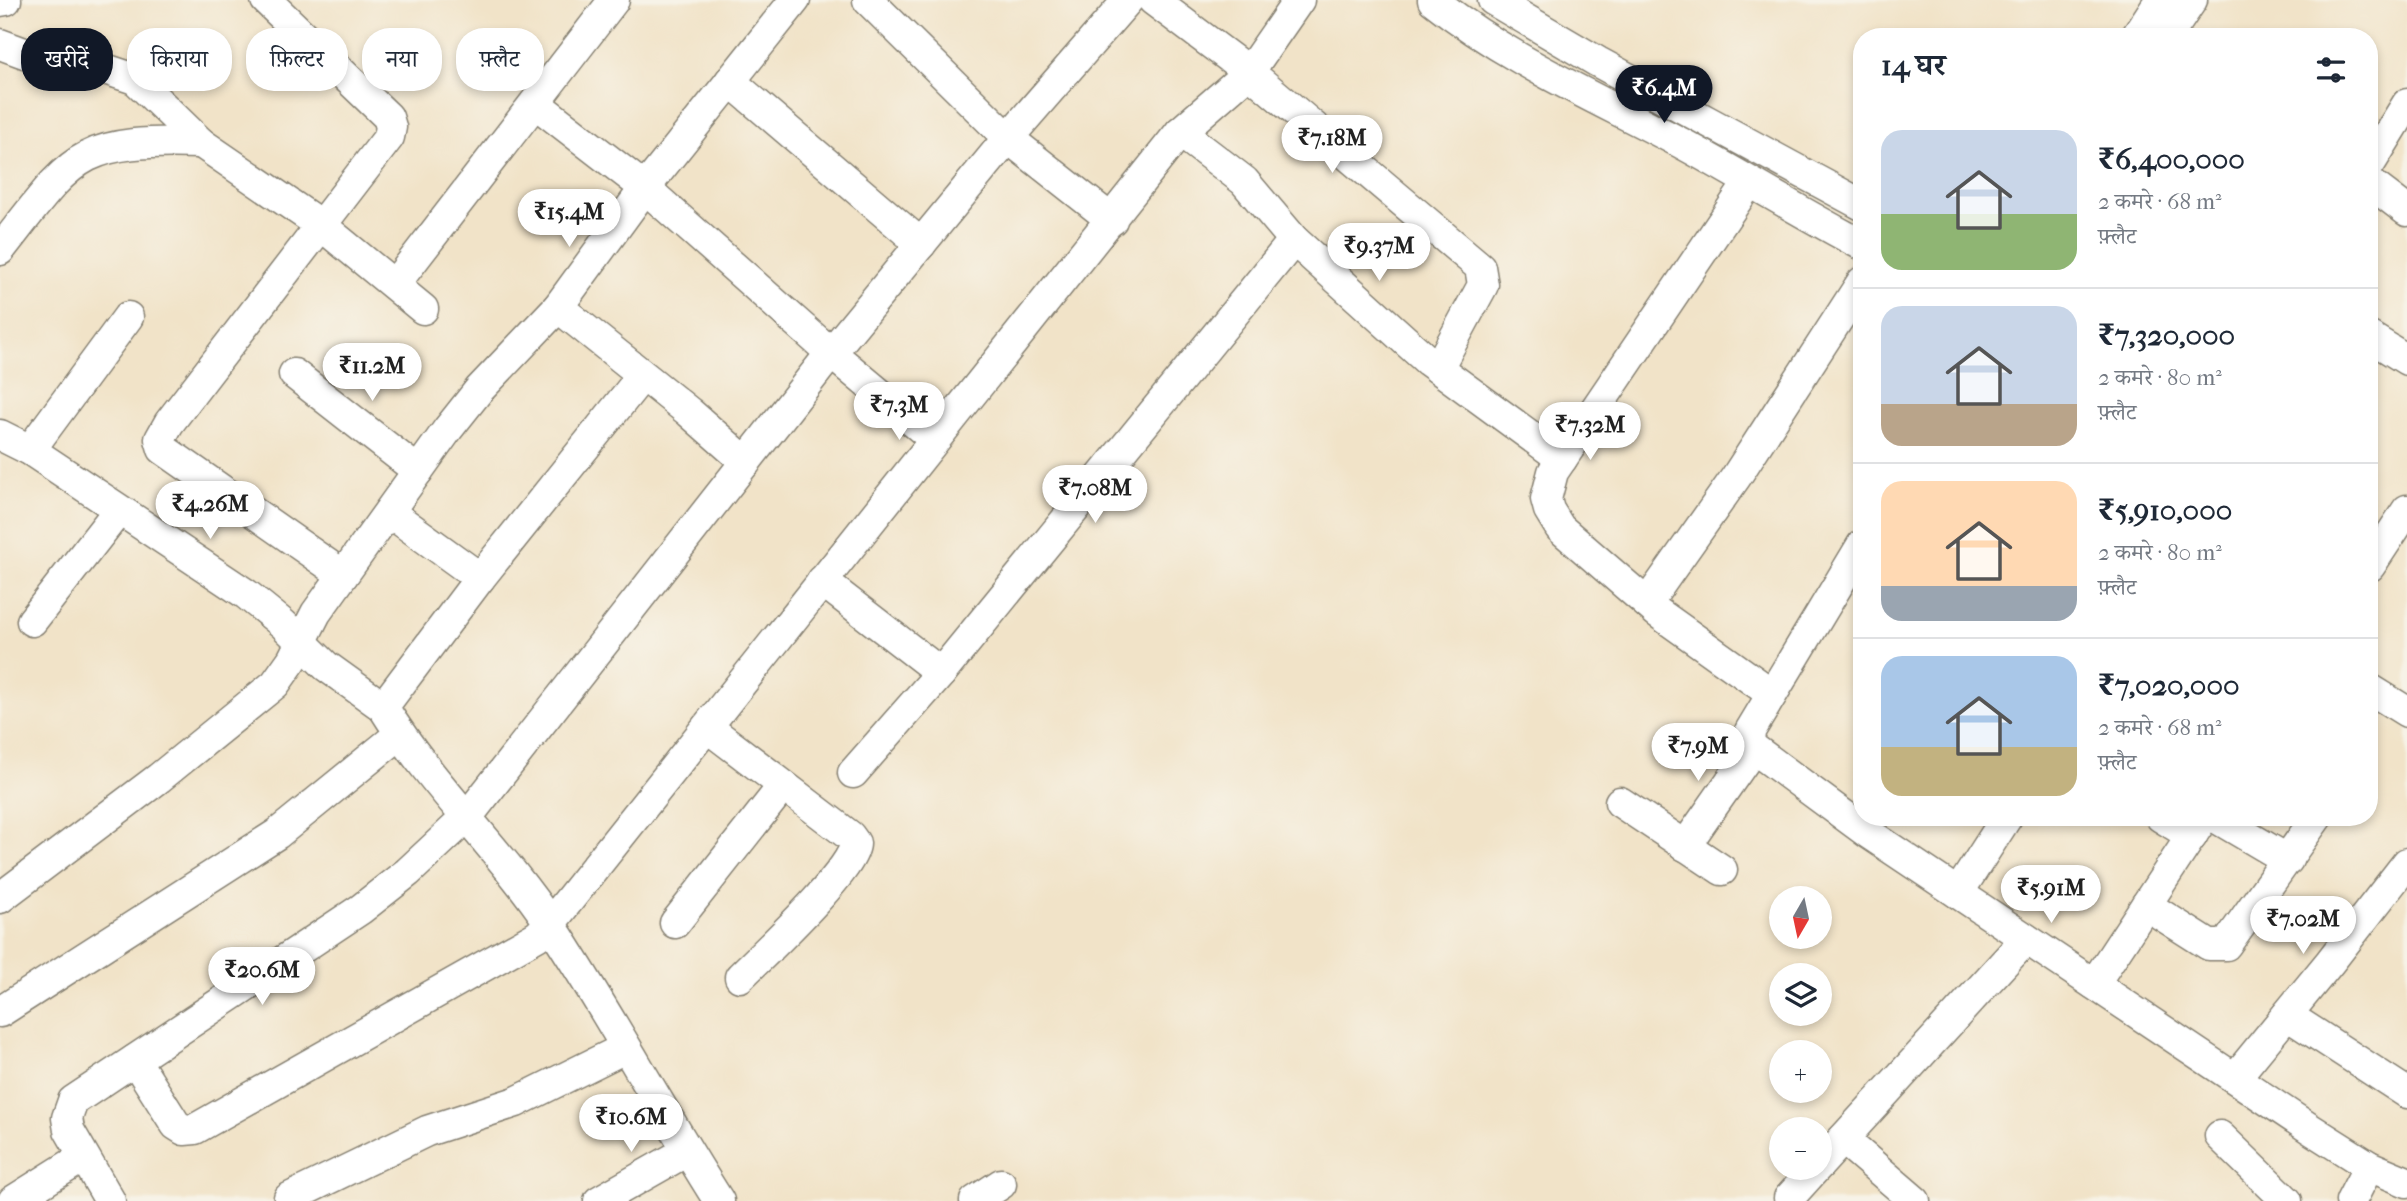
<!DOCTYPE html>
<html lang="hi">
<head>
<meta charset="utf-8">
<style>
	body { margin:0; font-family:"IM FELL French Canon","Noto Serif Devanagari",serif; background:#f2f2f3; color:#1f2937; height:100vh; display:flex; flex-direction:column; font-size:26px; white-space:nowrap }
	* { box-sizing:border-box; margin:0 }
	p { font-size:23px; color:#747a83 }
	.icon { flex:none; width:38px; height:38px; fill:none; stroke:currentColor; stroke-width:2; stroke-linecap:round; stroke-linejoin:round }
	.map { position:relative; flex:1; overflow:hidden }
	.drawer { position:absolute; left:1853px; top:28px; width:525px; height:798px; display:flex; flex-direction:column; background:#fff; border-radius:28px; box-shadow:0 4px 10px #0003 }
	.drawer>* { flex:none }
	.top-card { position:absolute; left:21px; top:28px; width:665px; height:63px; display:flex; gap:14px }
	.needle { width:46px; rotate:189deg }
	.controls { position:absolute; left:1769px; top:886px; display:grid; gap:14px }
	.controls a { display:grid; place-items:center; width:63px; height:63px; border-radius:50%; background:#fff; box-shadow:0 4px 10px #0003; font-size:35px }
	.price { position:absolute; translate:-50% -60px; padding:0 16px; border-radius:24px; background:#fff; color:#222; font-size:23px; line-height:46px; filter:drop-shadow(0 2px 4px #0008) }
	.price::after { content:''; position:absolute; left:50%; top:42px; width:21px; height:16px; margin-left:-10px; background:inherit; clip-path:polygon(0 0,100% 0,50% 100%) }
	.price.current { background:#111827; color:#fff }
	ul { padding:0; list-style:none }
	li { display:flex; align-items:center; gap:21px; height:175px; padding:0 28px }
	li+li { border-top:2px solid #e0e1e3 }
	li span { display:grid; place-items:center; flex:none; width:196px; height:140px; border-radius:21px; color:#555 }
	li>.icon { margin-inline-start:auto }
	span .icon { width:84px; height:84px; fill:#fffc; stroke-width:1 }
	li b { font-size:30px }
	h2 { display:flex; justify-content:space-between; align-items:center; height:84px; padding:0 28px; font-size:30px }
	.chip { padding:0 24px; border-radius:28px; background:#fff; box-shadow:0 4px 10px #0003; font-size:24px; line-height:63px }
	.chip.current { background:#111827; color:#fff }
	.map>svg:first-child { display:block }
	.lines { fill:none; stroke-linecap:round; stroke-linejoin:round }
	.minor-casing { stroke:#868072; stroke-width:33 }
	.minor { stroke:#fff; stroke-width:30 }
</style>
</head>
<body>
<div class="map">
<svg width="2407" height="1201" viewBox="0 0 2407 1201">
	<rect width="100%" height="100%" fill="#f7f3e8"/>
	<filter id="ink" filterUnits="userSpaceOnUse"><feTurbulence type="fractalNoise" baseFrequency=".0143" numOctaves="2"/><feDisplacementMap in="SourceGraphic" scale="14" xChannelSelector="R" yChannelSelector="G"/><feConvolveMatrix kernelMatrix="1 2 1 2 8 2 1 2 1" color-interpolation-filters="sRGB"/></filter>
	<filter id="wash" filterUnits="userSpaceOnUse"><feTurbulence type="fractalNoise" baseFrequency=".00686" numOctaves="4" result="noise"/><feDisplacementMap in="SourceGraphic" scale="28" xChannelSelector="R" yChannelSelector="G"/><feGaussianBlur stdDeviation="1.57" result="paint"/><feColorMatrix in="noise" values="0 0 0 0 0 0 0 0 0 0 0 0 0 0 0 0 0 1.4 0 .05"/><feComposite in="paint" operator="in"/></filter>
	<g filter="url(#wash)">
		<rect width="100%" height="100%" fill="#f1e3c8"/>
	</g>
	<g filter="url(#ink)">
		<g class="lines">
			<defs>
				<g id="minor">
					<path d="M266 0 388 117 391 127 389 137 169 423 160 439 163 449 343 575"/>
					<path d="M868 0 1008 138 1112 220"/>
					<path d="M1153 0 1249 72 1480 267 1483 285 1438 368"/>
					<path d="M1433 0C1508 60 1597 98 1681 143 1742 176 1801 213 1862 245"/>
					<path d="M1493 0 1598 62 1862 205"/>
					<path d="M0 1 6 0"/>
					<path d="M2136 37 2160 0"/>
					<path d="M2167 37 2192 0"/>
					<path d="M0 44 57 65 108 70 135 79 201 143 322 226 423 309"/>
					<path d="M730 81 921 244"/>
					<path d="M535 103 645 188 831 353 934 439"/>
					<path d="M1180 132 1244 181 1294 240 1428 361 1562 459"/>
					<path d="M2370 164 2407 104"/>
					<path d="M2370 183 2407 211"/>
					<path d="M1748 184 1553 472 1546 499 1549 510 1560 528 1657 612 1772 694"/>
					<path d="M0 250C74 156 76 139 201 143"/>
					<path d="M395 284 614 0"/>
					<path d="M2370 337 2407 360"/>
					<path d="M294 374 418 471"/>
					<path d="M642 376 480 578 383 707C431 785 500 849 551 925 610 1015 661 1110 719 1201"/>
					<path d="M0 435 30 450 246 594 283 624 326 666 383 707"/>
					<path d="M30 450 128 317"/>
					<path d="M746 462 689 412 558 307 645 188 795 0"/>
					<path d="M389 512 480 578"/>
					<path d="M1862 545 1750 731 1749 745 1868 833 2309 1128 2369 1166 2407 1182"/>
					<path d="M2370 566 2407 510"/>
					<path d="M822 581 941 673"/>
					<path d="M1647 603 1736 477 1862 282"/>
					<path d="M32 621 118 511"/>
					<path d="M2370 689 2407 712"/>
					<path d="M707 727 850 836 855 843C857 867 761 956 740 977"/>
					<path d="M853 773 941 673 1294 240"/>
					<path d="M1620 802 1722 870"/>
					<path d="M2161 817 2192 836"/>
					<path d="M2215 817 2288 860"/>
					<path d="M1685 846 1753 749"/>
					<path d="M1958 893 2007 817"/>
					<path d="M0 898 159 778 275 684 292 660 316 613 448 429 479 390 558 307"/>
					<path d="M2146 905 2209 945H2226L2317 817"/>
					<path d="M675 923 783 786"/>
					<path d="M2094 984 2204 817"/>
					<path d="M0 1012 277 834 400 734"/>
					<path d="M2287 1015 2407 1093"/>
					<path d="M135 1060 176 1125 184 1130 195 1129 537 936 550 924 1180 132 1249 72 1299 0"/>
					<path d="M2235 1078 2330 962 2407 863"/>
					<path d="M2220 1136 2287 1201"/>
					<path d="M1843 1139 1915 1201"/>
					<path d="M1820 1164 2026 939"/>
					<path d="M289 1198 427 1131 516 1102 625 1048"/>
					<path d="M1789 1198 1817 1167"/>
					<path d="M13 1201 83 1157"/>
					<path d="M110 1201 69 1130 67 1118 73 1101 361 909 408 872 468 816 831 353 1008 138 1128 0"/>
					<path d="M599 1201 687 1151"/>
					<path d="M975 1201 1001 1184"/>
					<path d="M2351 1201 2369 1166"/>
				</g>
			</defs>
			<use href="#minor" class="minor-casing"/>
			<use href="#minor" class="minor"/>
		</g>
	</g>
</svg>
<div class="controls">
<a><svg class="needle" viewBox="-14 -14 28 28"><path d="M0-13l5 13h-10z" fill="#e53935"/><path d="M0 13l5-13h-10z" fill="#747a83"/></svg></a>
<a><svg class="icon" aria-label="layers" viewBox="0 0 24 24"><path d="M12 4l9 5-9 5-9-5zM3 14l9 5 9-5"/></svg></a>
<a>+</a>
<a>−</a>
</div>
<b class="price current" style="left:1664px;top:125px">₹6.4M</b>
<b class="price" style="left:1332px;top:175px">₹7.18M</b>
<b class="price" style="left:569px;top:249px">₹15.4M</b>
<b class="price" style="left:1379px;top:283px">₹9.37M</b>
<b class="price" style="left:372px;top:403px">₹11.2M</b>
<b class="price" style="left:899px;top:442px">₹7.3M</b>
<b class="price" style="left:1590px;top:462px">₹7.32M</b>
<b class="price" style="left:1095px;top:525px">₹7.08M</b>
<b class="price" style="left:210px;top:541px">₹4.26M</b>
<b class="price" style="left:1698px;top:783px">₹7.9M</b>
<b class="price" style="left:2051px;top:925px">₹5.91M</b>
<b class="price" style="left:2303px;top:956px">₹7.02M</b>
<b class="price" style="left:262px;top:1007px">₹20.6M</b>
<b class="price" style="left:631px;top:1154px">₹10.6M</b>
<div class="top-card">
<a class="chip current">खरीदें</a>
<a class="chip">किराया</a>
<a class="chip">फ़िल्टर</a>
<a class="chip">नया</a>
<a class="chip">फ़्लैट</a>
</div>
<section class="drawer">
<h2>14 घर<svg class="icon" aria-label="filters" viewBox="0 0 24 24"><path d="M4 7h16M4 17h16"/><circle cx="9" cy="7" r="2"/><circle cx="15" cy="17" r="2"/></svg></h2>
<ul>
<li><span style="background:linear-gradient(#c9d6e8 60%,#8fb573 0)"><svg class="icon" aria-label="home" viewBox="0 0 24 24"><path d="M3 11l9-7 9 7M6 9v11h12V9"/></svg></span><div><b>₹6,400,000</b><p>2 कमरे · 68 m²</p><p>फ़्लैट</p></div></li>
<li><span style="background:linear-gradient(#c9d6e8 70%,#b9a48a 0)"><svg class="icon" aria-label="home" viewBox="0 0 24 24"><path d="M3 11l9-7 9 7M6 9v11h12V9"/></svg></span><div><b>₹7,320,000</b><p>2 कमरे · 80 m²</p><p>फ़्लैट</p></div></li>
<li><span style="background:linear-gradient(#ffd9b3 75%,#9aa5b1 0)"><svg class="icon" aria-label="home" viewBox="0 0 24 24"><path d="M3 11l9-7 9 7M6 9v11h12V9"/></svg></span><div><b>₹5,910,000</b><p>2 कमरे · 80 m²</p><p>फ़्लैट</p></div></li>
<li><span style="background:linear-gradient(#a9c7e8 65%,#c2b280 0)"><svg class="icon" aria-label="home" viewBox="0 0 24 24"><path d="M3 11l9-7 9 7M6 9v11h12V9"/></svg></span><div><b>₹7,020,000</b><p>2 कमरे · 68 m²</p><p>फ़्लैट</p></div></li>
</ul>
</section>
</div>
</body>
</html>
